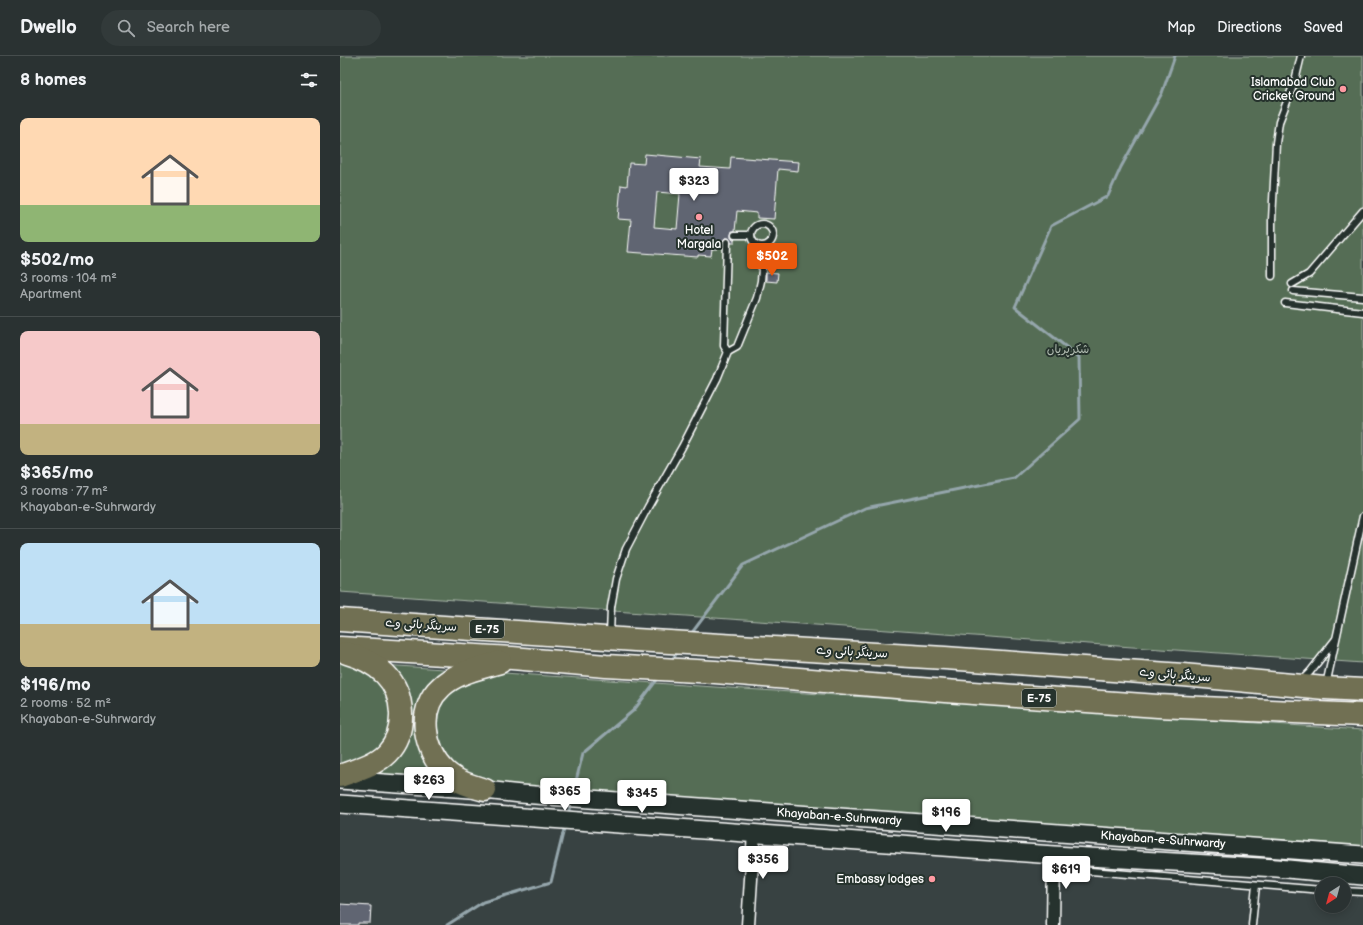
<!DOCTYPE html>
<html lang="en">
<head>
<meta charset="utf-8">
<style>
	body { margin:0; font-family:"Balsamiq Sans","Playpen Sans Arabic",sans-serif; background:#323a3a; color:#f1f3f6; height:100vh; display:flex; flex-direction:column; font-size:15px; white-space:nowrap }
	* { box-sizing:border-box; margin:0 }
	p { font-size:13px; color:#a5aaac }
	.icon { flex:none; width:22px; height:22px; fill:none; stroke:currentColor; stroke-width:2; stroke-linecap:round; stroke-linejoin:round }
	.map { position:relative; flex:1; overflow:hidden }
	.details { display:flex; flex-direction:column; background:#2a3232; width:340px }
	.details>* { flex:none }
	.needle { width:26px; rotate:216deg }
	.buttons { position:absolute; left:975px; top:821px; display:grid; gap:8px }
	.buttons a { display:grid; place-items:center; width:36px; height:36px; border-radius:50%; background:#2a3232; box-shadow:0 2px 10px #0003,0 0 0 1px #464d4d; font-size:20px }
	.price { position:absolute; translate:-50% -34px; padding:0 9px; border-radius:4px; background:#fff; color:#222; font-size:13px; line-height:26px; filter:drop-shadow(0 1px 2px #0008) }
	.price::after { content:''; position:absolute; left:50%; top:24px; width:12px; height:9px; margin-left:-6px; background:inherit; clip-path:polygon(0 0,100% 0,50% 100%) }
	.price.active { background:#ea580c; color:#fff }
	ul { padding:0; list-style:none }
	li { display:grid; align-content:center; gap:8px; height:212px; padding:0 20px }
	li+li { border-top:1px solid #464d4d }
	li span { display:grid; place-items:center; height:124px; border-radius:8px; color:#555 }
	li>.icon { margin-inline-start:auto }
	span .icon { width:72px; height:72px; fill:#fffc; stroke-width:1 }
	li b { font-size:17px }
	h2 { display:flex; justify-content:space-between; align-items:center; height:48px; padding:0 20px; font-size:17px }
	header { display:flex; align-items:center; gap:24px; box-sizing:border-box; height:56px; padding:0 20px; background:#2a3232; border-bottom:1px solid #464d4d }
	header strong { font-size:19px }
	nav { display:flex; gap:22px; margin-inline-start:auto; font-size:14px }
	.search { width:280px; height:36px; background:#323a3a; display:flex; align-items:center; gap:10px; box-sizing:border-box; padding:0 14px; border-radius:22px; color:#a5aaac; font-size:15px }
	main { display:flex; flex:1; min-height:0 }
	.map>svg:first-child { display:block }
	.green { fill:#546d54; stroke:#aab6aa }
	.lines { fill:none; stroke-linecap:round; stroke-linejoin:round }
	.stream { stroke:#95a6ac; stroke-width:3 }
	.building { fill:#616572; stroke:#fff; fill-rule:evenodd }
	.lane-casing { stroke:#fff; stroke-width:9 }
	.street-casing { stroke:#fff; stroke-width:15 }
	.secondary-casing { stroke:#fff; stroke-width:20 }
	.highway-casing { stroke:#fff; stroke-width:25 }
	.lane { stroke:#26332d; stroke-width:6 }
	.street { stroke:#26332d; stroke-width:12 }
	.secondary { stroke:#26332d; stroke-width:17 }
	.highway { stroke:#716f52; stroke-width:22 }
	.poi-dot { fill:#ff9aa2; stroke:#26332d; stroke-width:1.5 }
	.labels { text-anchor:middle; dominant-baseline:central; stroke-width:4; stroke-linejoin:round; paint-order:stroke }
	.shield { fill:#26332d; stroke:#bec2c0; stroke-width:1 }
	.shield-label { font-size:11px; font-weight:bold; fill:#fff }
	.poi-label { font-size:12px; fill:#fff; stroke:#26332d; text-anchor:end }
	.park-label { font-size:12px; fill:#b2bdb2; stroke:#26332d }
	.street-label { font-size:12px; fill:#fff; stroke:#26332d }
</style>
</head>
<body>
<header>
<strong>Dwello</strong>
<div class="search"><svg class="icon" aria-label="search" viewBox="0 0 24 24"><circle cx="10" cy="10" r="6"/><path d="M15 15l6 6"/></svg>Search here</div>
<nav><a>Map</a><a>Directions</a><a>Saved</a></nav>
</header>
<main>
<section class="details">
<h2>8 homes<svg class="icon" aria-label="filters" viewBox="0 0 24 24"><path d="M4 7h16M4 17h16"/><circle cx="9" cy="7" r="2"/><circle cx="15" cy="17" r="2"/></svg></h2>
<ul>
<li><span style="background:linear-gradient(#ffd9b3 70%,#8fb573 0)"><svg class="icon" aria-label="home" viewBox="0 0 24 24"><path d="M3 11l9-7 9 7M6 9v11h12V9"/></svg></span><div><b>$502/mo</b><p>3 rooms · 104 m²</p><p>Apartment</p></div></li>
<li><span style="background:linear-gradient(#f6c9c9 75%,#c2b280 0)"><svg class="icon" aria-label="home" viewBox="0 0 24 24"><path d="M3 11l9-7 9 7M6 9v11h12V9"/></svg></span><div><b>$365/mo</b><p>3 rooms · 77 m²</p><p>Khayaban-e-Suhrwardy</p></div></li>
<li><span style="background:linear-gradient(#bfe0f5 65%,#c2b280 0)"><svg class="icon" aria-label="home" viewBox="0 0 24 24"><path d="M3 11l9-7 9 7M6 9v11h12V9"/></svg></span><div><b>$196/mo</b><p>2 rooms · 52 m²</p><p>Khayaban-e-Suhrwardy</p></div></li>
</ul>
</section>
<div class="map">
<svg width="1023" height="869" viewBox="0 0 1023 869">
	<rect width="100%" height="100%" fill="#384242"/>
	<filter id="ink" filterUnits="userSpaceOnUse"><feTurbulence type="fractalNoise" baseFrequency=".025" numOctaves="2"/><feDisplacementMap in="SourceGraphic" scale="8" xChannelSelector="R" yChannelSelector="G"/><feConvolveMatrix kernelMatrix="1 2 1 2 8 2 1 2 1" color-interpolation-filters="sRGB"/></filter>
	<g filter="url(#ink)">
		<g class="green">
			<path d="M0 0H1023V607L0 536Z"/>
			<path d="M0 605 43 609 1023 674V794L0 720Z"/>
		</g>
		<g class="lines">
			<g class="stream">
				<path d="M351 578 403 509 525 452 674 422 740 363 739 301 675 251 711 170 768 140 781 111 822 37 835 0"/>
				<path d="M330 606 338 596"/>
				<path d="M233 737 243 697 294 654 319 621"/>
				<path d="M228 758 231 746"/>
				<path d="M107 869 143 846 211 826 225 769"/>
			</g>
		</g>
		<g class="building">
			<path d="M305 98 361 103 360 111 390 113 391 101 459 106 458 115 438 113 434 163 417 162V157L397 155 395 175H392L391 179V182L394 183V187H391L389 182H385L382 186H378L377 193H372L371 200 358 199V201L288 196 291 164 278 163 281 129 287 130 289 107 304 108ZM317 136 340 138 337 173 314 171Z"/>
			<path d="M426 216 438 217 437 226 426 225Z"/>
			<path d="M0 848 31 850 30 867H18V869H0Z"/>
		</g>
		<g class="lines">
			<defs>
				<g id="lane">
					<circle cx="422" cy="179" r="11"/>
					<path d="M395 179H411"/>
					<path d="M387 186 384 290 388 296"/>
					<path d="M932 220V164L936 87 939 66 955 25 961 0"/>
					<path d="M952 228 969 218 1023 155"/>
					<path d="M953 235 1023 241"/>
					<path d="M945 247 1023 256"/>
					<path d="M270 579 271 551 276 523 286 493 308 451 342 391 377 323 388 296 397 291 417 242 421 225 424 190"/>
					<path d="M962 624 970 616 995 584"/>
					<path d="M986 629 1023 460"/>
					<path d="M714 812 982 834"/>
					<path d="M1004 835 1023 836"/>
					<path d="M912 869 916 829"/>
				</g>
				<g id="street">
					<path d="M408 869 414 777"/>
					<path d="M713 869 714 799"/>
				</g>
				<g id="secondary">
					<path d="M0 724 145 734 181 738 1023 799"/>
					<path d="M0 748 714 799 937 812 1023 820"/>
				</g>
				<g id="highway">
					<path d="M0 564 295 584 605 602 843 619 985 632 1023 634"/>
					<path d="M0 592 172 602 266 610 375 616 605 635 818 650 1023 659"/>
					<path d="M0 720C16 714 35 709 47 697 67 676 65 638 45 618 35 608 21 601 7 597"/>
					<path d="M145 734C131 730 117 726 106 716 84 695 76 653 101 631 116 616 141 612 160 606"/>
				</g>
			</defs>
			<use href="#lane" class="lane-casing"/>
			<use href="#street" class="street-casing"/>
			<use href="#secondary" class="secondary-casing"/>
			<use href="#highway" class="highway-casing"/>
			<use href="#lane" class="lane"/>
			<use href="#street" class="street"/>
			<use href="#secondary" class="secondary"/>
			<use href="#highway" class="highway"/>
		</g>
	</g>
	<g class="poi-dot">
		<circle cx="1003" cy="33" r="4"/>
		<circle cx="359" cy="161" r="4"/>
		<circle cx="592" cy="823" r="4"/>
	</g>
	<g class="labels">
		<g class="shield">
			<rect x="130" y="564" width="34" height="18" rx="3"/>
			<rect x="682" y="633" width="34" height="18" rx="3"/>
		</g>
		<g class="shield-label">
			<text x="147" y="573">E-75</text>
			<text x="699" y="642">E-75</text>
		</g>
		<g class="poi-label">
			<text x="995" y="26">Islamabad Club<tspan x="995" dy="14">Cricket Ground</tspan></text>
			<text x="359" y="174" text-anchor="middle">Hotel<tspan x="359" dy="14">Margala</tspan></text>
			<text x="584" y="823">Embassy lodges</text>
		</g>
		<g class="park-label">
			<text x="728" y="293">شکرپریاں</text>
		</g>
		<g class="street-label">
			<text transform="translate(81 569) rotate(4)">سرینگر ہائی وے</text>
			<text transform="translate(512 596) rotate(3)">سرینگر ہائی وے</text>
			<text transform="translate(835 619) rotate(5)">سرینگر ہائی وے</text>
			<text transform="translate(499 761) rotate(4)">Khayaban-e-Suhrwardy</text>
			<text transform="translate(823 784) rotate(4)">Khayaban-e-Suhrwardy</text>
		</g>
	</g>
</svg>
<div class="buttons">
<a><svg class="needle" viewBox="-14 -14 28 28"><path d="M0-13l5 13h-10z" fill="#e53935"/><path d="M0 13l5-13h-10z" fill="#a5aaac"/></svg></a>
</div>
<b class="price" style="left:354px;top:146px">$323</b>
<b class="price active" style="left:432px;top:221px">$502</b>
<b class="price" style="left:89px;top:745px">$263</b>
<b class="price" style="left:225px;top:756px">$365</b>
<b class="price" style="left:302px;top:758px">$345</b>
<b class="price" style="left:606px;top:777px">$196</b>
<b class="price" style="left:423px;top:824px">$356</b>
<b class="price" style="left:726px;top:834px">$619</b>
</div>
</main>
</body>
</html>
